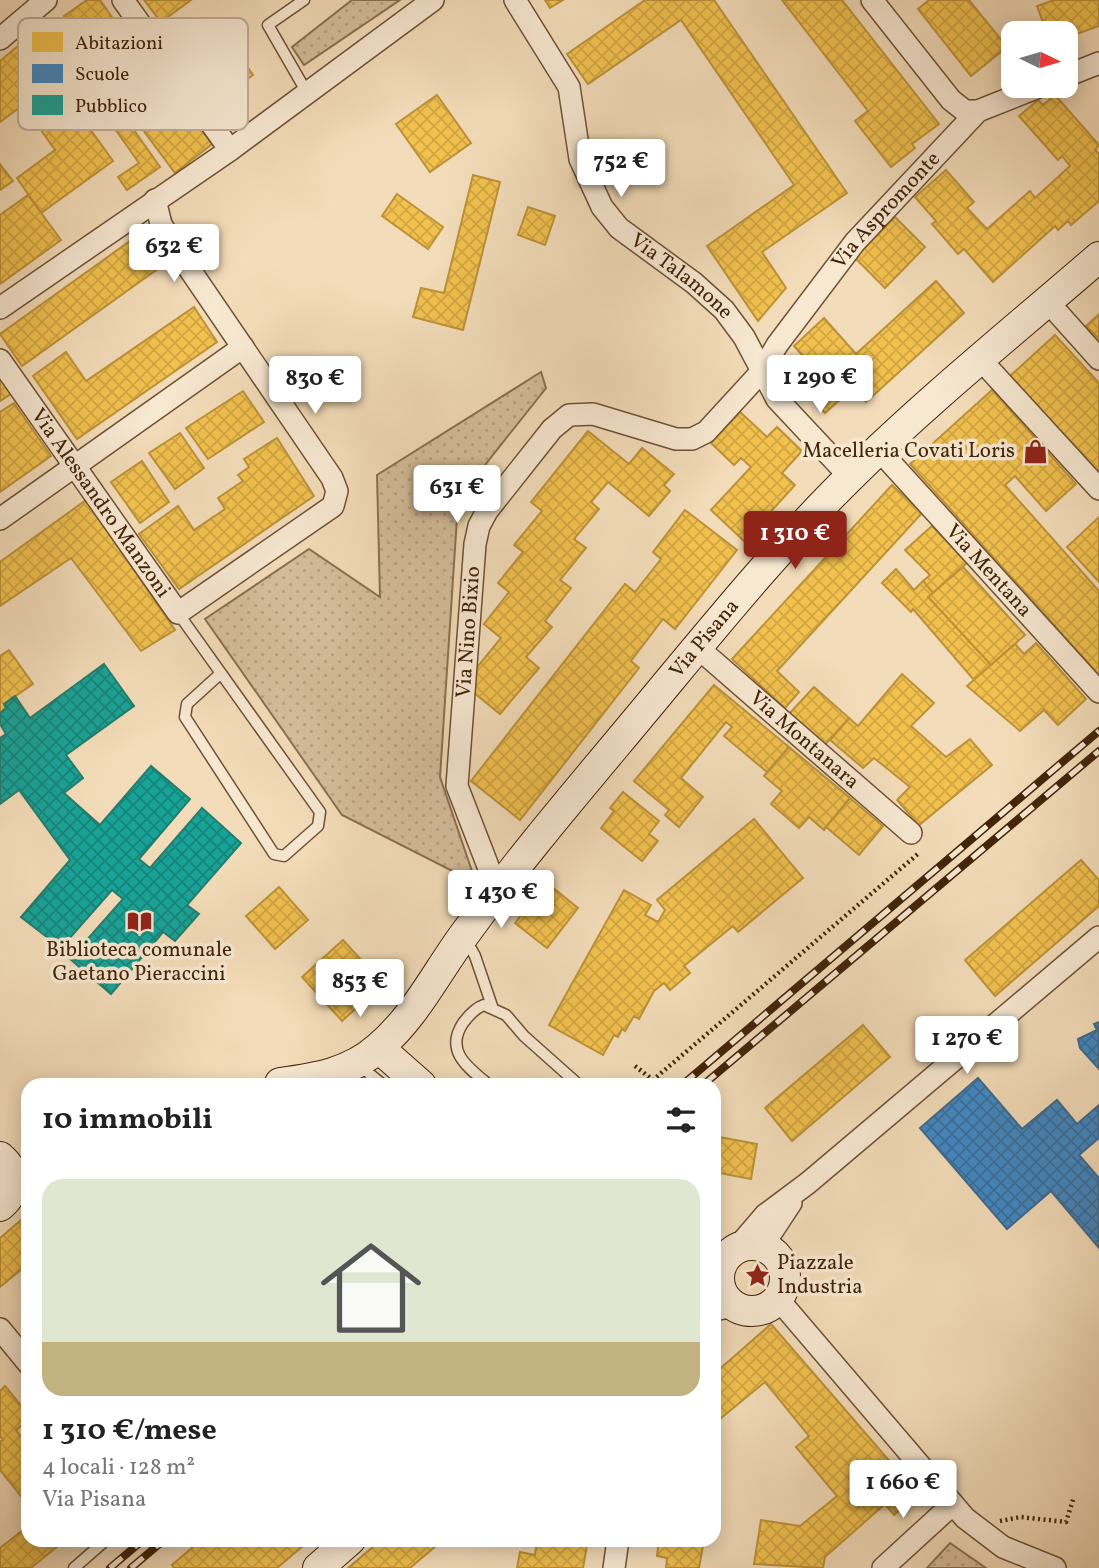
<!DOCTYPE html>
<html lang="it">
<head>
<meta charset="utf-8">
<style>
	body { margin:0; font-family:Vollkorn,serif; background:#f2f2f2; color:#222; height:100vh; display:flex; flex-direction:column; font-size:26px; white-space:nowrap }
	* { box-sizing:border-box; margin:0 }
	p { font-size:23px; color:#767676 }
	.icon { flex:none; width:38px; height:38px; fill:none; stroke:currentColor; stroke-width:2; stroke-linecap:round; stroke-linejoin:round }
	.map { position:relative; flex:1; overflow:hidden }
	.side { position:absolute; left:21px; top:1078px; width:700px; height:469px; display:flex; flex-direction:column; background:#fff; border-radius:21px; box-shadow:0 4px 18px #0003 }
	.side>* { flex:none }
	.needle { width:46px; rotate:95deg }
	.controls { position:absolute; left:1001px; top:21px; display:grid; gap:14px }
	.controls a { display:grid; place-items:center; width:77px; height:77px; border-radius:14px; background:#fff; box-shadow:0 4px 18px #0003; font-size:35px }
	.price { position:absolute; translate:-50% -60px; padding:0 16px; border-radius:7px; background:#fff; color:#222; font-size:23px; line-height:46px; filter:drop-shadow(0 2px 4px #0008) }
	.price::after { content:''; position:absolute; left:50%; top:42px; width:21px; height:16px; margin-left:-10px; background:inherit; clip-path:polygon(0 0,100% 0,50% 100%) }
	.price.on { background:#8f2418; color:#fff }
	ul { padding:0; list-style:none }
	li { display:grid; align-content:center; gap:14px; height:371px; padding:0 21px }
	li span { display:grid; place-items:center; height:217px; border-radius:21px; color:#555 }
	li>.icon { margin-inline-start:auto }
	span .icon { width:126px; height:126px; fill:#fffc; stroke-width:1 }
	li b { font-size:30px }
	h2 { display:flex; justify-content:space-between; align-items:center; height:84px; padding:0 21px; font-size:30px }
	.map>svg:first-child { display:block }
	.park { fill:url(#park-dots); stroke:#8c7052; stroke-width:2 }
	.homes { fill:url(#homes-cross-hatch); stroke:#bd9239; stroke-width:2 }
	.schools { fill:url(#schools-cross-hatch); stroke:#406a8d; stroke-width:2 }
	.public { fill:url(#public-cross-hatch); stroke:#247d6d; stroke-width:2 }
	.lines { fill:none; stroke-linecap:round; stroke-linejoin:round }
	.lane-casing { stroke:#6e5235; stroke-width:13 }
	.street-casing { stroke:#6e5235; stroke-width:24 }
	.secondary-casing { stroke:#422409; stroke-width:32 }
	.path { stroke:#422409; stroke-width:4.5; stroke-dasharray:2 3.5; stroke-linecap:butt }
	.lane { stroke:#f7e8d2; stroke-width:10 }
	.street { stroke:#f7e8d2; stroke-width:21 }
	.secondary { stroke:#f7e8d2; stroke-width:30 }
	.rail-casing { stroke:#422409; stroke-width:8 }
	.rail { stroke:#f7e8d2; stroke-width:5; stroke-dasharray:16; stroke-linecap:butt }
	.labels { text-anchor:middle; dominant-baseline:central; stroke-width:7; stroke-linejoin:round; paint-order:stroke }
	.street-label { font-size:21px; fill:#422409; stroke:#f7e8d2 }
	.poi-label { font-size:21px; fill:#422409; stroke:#f7e8d2; text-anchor:end }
	.key { fill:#f7e8d2; stroke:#c1ad96; stroke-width:2 }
	.key-label { font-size:19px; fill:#422409 }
</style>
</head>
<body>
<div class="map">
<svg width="1099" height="1568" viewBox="0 0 1099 1568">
	<defs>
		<pattern id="park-dots" width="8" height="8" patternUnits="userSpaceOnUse" patternTransform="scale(1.75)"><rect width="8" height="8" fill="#d5bd9b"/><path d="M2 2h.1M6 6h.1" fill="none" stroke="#b8a284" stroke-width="1.8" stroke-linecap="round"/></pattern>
		<pattern id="homes-cross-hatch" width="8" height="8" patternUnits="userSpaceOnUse" patternTransform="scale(1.75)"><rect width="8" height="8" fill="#f2c14e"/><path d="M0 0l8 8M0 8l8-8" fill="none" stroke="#d1a643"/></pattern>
		<pattern id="schools-cross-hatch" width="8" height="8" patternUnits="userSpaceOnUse" patternTransform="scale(1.75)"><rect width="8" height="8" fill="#3f88c5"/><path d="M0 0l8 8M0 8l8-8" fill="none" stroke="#366f9e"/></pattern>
		<pattern id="public-cross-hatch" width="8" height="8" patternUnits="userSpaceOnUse" patternTransform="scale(1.75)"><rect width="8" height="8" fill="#17a398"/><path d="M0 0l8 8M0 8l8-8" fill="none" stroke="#16857a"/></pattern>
	</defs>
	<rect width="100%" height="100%" fill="#f3dcb9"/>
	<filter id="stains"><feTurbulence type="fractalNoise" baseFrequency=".00286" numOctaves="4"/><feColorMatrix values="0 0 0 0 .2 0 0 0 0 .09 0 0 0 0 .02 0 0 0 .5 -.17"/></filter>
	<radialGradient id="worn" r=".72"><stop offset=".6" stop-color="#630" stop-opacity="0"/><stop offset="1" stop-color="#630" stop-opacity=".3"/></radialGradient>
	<g class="park">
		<path d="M352 0H400L304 65 292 47Z"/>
		<path d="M541 372 546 388 451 508 457 518 440 777 476 883 342 815 205 619 309 549 380 597 377 475Z"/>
		<path d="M950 1543 986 1568H927Z"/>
	</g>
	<g class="homes">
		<path d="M87 0H100L162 90 130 112 64 16Z"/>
		<path d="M144 0H191L161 22Z"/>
		<path d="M545 0H563L550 8Z"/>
		<path d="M645 0H714L847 193 762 252 786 288 758 321 707 246 794 185 681 20 588 84 567 54Z"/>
		<path d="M782 0H842L939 124 912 144 915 148 891 167 855 121 868 111Z"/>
		<path d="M929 0H969L1007 47 971 76 918 9Z"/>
		<path d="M1054 0H1099V26L1066 38V33H1047L1037 6Z"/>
		<path d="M218 25 253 75 217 101 182 51Z"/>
		<path d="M31 35 63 79 57 83 113 161 41 213 17 178 55 150 23 105 0 122V61Z"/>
		<path d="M103 86 160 167 127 190 118 177 139 163 91 95Z"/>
		<path d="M437 95 471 143 430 172 396 124Z"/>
		<path d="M1055 95 1099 145 1095 150 1099 154V201L1071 225 1068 221 1058 230 1055 226 993 282 964 249 958 254 932 224 936 221 915 197 946 170 974 202 967 208 987 229 1030 191 1035 198 1070 166 1062 156 1058 160 1019 116 1038 100 1043 105Z"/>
		<path d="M189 113 212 144 175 173 143 130 162 115 170 127Z"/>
		<path d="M0 164 13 181 0 190Z"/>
		<path d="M473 175 500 182 463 330 413 317 421 288 444 293Z"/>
		<path d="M397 194 443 227 428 249 382 216Z"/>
		<path d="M28 195 61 240 0 284V215Z"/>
		<path d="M528 207 555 216 545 245 518 235Z"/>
		<path d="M895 217 925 247 885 288 855 258Z"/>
		<path d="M144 231 166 263 22 366 0 334Z"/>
		<path d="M936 281 964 313 866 402 853 388 825 413 794 380 811 365 794 346 824 318 856 354Z"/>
		<path d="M194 307 217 342 77 439 33 376 66 352 86 381Z"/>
		<path d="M1099 314V339L1086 326Z"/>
		<path d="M1055 335 1099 383V473L1010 376Z"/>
		<path d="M0 379 11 394 0 401Z"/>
		<path d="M992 390 1076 484 1046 511 1015 476 1005 485 1099 591V675L910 464Z"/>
		<path d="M243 391 264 422 208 459 186 428Z"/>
		<path d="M14 403 51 456 0 492V412Z"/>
		<path d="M740 412 767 437 777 427 802 451 782 473 795 485 744 541 711 510 751 467 741 458 734 465 711 443Z"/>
		<path d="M588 431 629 464 642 448 674 474 664 485 670 491 649 516 608 482 591 502 599 509 574 539 586 548 560 580 571 588 545 621 552 627 526 657 539 668 500 714 473 692 474 671 501 638 484 624 509 592 498 583 523 552 514 545 542 511 531 502Z"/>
		<path d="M180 433 204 468 175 489 149 453Z"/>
		<path d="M277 438 314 496 179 589 139 534 178 506 194 530 225 509 218 498 243 481 238 475 249 467 244 459Z"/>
		<path d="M142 461 169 502 140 523 111 482Z"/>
		<path d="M892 485 922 513 777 671 799 692 785 708 732 659Z"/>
		<path d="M86 500 175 630 141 651 71 558 0 606V562Z"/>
		<path d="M685 510 737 550 675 629 663 619 631 661 639 668 520 820 471 781 625 584 635 592 661 559 653 552Z"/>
		<path d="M1099 517V582L1067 547Z"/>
		<path d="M932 526 967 563 933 593 923 581 930 575 905 550Z"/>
		<path d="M963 567 1025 635 991 665 928 597Z"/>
		<path d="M896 569 914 590 923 581 933 593 928 597 991 665 974 680 913 609 911 612 882 583Z"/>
		<path d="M1036 643 1086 699 1058 725 1044 710 1020 731 967 686 1015 644 1024 654Z"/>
		<path d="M9 650 33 684 4 704 6 708 0 713V656Z"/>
		<path d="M902 674 934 703 911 726 946 757 970 739 992 765 919 825 897 800 910 787 874 758 863 768 830 740 849 718 858 726Z"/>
		<path d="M714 685 789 747 767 772 724 736 732 727 726 722 681 778 703 797 679 827 665 815 669 810 634 781Z"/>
		<path d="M814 687 849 718 824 746 789 714Z"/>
		<path d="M789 747 850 798 824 830 809 817 799 828 771 804 782 791 764 776Z"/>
		<path d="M623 792 659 821 649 834 658 841 642 861 601 828 614 811 610 808Z"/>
		<path d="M850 798 883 826 859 855 826 827Z"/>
		<path d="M754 819 803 878 738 932 733 926 684 966 690 973 670 990 664 983 654 991 639 1019 634 1016 625 1031 622 1029 618 1037 614 1035 603 1055 549 1025 624 890 651 905 645 915 658 922 665 910 657 900Z"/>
		<path d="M1081 860 1099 880V906L995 996 965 960Z"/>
		<path d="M547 883 578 908 547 948 515 923Z"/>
		<path d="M279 887 308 920 275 949 246 916Z"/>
		<path d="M343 940 383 984 342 1021 302 977Z"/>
		<path d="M863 1025 890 1057 792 1141 765 1108Z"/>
		<path d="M714 1136 757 1144 751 1179 714 1172Z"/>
		<path d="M28 1214V1264L0 1287V1238Z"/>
		<path d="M771 1324 918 1494 894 1515 885 1504 825 1557 823 1568 754 1564 761 1520 800 1526 837 1496 796 1447 809 1436 765 1382 714 1424V1374Z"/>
		<path d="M5 1386 28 1414V1420L16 1430 28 1446V1505L0 1470V1442L3 1440 0 1436V1391Z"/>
		<path d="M28 1526V1540H65L31 1568H0V1548Z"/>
		<path d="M201 1540H235L237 1543 240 1540H310L277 1568H174L172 1565Z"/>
		<path d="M381 1540H443L410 1568H348Z"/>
		<path d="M537 1540 552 1543 553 1540H588L583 1568H517L520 1552 535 1555Z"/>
		<path d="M659 1540H704L699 1568H666L667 1558 657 1556Z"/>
	</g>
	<g class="schools">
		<path d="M1099 1022V1069L1080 1048 1078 1039 1097 1030 1094 1024Z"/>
		<path d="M978 1078 1022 1129 1057 1100 1077 1124 1099 1105V1138L1079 1155 1099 1178V1248L1051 1191 1007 1229 920 1128Z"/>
	</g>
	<path class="public" d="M104 664 134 706 66 755 83 778 64 793 100 825 151 766 190 799 139 859 150 868 202 808 241 843 187 905 199 914 175 941 163 932 111 994 70 959 123 899 112 890 61 948 21 917 70 860 19 790 0 804V738L6 734 0 724V713L6 708 4 704 15 696 30 718Z"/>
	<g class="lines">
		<defs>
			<g id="lane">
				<path d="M304 0 268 25 306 91"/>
				<path d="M178 613 320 812 318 826 284 856 274 854 185 717 187 704 220 674"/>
				<path d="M465 938 475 956 492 1006"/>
				<path d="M359 1065 383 1085"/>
				<path d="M489 1085C469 1068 444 1052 463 1023 469 1015 475 1008 484 1005L506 1015 524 1036 579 1085"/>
				<path d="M74 1568 106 1540"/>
			</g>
			<g id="street">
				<path d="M123 0 230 150"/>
				<path id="s1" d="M515 0 569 87 580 159 602 207 619 228 694 283 724 310 744 337 777 399 850 477"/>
				<path d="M872 0 951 100 965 111H978"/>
				<path d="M0 39 46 0"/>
				<path d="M1066 76 1099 63"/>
				<path d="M1048 302 1099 359"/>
				<path d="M0 308 230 150 433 0"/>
				<path id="s2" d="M0 360 178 613 333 506 337 491 332 478 173 245 161 224 155 200"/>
				<path d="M981 360 1099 489"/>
				<path id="s3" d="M879 450 1099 692"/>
				<path d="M0 519 243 347"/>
				<path id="s4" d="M697 647 911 833"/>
				<path id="s5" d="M498 892 457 786 475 544 479 526 487 511 552 429 569 415 593 414 676 439H692L706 432 762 371 777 345 855 242 978 111 1041 86"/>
				<path d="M762 1247 791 1203"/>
				<path d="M734 1251 765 1215 808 1183 1099 937"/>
				<path d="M778 1299 965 1518 1003 1547 1055 1568"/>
				<path d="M714 1310 734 1306"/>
				<path d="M0 1329 28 1363"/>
				<path d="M614 1568 618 1540"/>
				<path d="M883 1568 953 1504"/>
			</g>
			<g id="secondary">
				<path d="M379 1048 421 1085"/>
				<path id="s6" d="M280 1083C316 1078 350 1073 378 1048 415 1017 436 973 464 935 528 847 600 765 669 681 727 611 785 541 850 477 929 399 1016 329 1099 257"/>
				<path d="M0 1157C17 1171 17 1192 0 1206"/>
				<circle cx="752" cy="1278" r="33"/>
				<path d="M318 1568 350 1540"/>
			</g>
		</defs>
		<use href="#lane" class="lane-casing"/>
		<use href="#street" class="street-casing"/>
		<use href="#secondary" class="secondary-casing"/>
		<g class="path">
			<path d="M635 1066 653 1080 919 853"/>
			<path d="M1000 1521 1021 1517 1066 1522 1074 1497"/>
		</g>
		<use href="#lane" class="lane"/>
		<use href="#street" class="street"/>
		<use href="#secondary" class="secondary"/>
		<defs>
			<g id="rail">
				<path d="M682 1085 1099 731"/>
				<path d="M703 1085 1099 751"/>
				<path d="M110 1568 143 1540"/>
				<path d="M131 1568 164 1540"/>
			</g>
		</defs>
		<use href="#rail" class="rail-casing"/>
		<use href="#rail" class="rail"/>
	</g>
	<defs>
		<symbol id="shop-bare" viewBox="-9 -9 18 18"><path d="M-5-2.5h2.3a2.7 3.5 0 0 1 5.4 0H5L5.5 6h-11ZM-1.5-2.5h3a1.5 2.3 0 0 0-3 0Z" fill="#8f2418" stroke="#f7e8d2" stroke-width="2.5" paint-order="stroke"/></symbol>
		<symbol id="library-bare" viewBox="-9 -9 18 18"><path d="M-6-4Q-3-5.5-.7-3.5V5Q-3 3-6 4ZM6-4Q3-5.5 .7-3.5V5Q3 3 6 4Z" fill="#8f2418" stroke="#f7e8d2" stroke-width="2.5" paint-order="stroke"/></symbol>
		<symbol id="sight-bare" viewBox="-9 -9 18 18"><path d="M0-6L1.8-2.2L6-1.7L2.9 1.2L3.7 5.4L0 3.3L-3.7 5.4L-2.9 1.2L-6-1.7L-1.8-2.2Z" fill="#8f2418" stroke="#f7e8d2" stroke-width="2.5" paint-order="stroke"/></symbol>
	</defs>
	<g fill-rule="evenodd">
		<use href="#shop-bare" x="1018" y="434" width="35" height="35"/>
		<use href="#library-bare" x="122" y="904" width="35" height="35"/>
		<use href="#sight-bare" x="740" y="1258" width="35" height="35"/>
	</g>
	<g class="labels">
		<g class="street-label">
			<text stroke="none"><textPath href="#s5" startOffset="947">Via Aspromonte</textPath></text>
			<text stroke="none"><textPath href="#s1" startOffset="334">Via Talamone</textPath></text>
			<text stroke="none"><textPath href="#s2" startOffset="175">Via Alessandro Manzoni</textPath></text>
			<text stroke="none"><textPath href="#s3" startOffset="163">Via Mentana</textPath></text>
			<text stroke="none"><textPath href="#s5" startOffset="268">Via Nino Bixio</textPath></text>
			<text stroke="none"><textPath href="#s6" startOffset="630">Via Pisana</textPath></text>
			<text stroke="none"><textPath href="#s4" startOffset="142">Via Montanara</textPath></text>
		</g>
		<g class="poi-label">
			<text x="1015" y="451">Macelleria Covati Loris</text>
			<text x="139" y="950" text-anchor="middle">Biblioteca comunale<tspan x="139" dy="24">Gaetano Pieraccini</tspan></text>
			<text x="777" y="1263" text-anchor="start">Piazzale<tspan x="777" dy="24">Industria</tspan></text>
		</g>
	</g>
	<rect x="18" y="18" width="230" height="112" rx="10" class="key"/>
	<rect x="32" y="32" width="31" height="20" fill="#f2c14e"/>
	<rect x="32" y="64" width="31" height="19" fill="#3f88c5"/>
	<rect x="32" y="95" width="31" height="20" fill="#17a398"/>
	<g class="key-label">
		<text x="75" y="49">Abitazioni</text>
		<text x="75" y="80">Scuole</text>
		<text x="75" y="112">Pubblico</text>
	</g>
	<rect width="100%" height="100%" filter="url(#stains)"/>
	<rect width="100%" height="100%" fill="url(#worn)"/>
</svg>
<div class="controls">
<a><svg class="needle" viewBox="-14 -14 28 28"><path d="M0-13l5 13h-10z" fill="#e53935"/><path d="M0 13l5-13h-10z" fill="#767676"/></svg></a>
</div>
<b class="price" style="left:621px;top:199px">752 €</b>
<b class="price" style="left:174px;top:284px">632 €</b>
<b class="price" style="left:820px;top:415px">1 290 €</b>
<b class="price" style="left:315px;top:416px">830 €</b>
<b class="price" style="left:457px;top:525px">631 €</b>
<b class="price on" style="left:795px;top:571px">1 310 €</b>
<b class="price" style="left:501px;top:930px">1 430 €</b>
<b class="price" style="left:360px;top:1019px">853 €</b>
<b class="price" style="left:967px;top:1076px">1 270 €</b>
<b class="price" style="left:903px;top:1520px">1 660 €</b>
<section class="side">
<h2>10 immobili<svg class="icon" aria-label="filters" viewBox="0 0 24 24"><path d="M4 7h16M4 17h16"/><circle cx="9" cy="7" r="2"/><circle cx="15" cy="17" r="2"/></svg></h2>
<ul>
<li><span style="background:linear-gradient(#dfe7d0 75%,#c2b280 0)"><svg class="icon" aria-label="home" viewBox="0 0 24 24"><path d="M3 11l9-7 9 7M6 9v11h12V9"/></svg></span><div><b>1 310 €/mese</b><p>4 locali · 128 m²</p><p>Via Pisana</p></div></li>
</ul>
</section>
</div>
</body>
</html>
